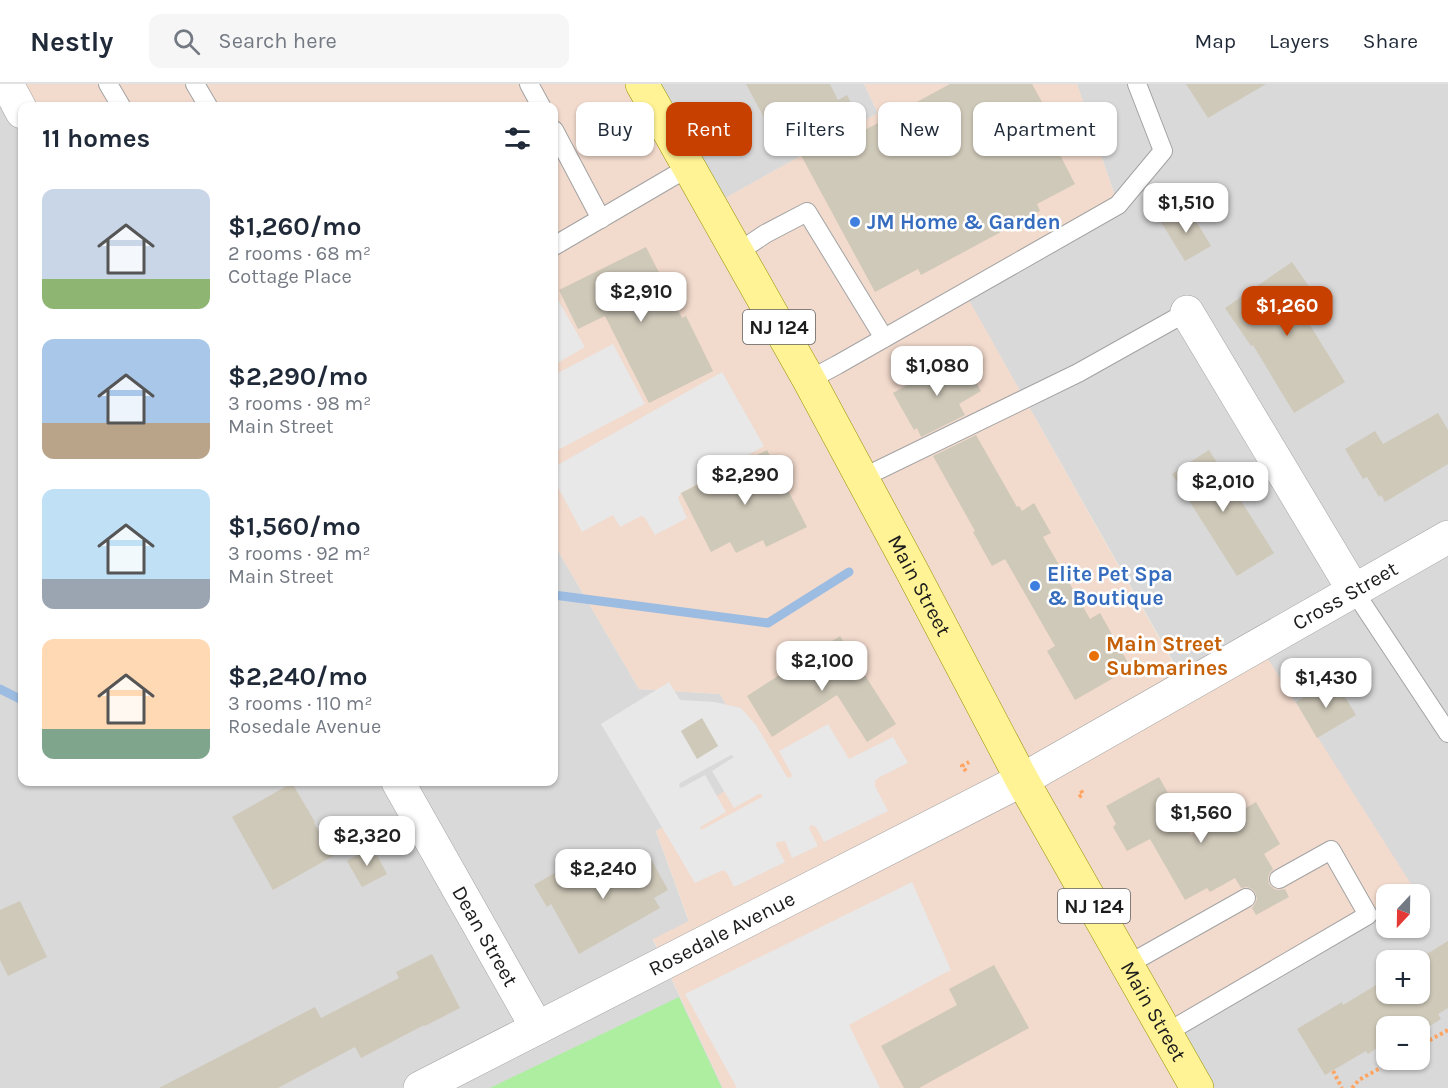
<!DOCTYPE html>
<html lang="en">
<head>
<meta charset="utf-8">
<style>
	body { margin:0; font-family:Karla,sans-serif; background:#f6f6f7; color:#1f2937; height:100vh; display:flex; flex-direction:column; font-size:22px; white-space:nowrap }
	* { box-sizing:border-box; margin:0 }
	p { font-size:20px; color:#747a83 }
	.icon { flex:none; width:33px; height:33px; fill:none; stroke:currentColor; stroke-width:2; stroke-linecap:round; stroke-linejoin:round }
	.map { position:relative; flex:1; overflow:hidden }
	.panel { position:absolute; left:18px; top:18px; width:540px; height:684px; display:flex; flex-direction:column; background:#fff; border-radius:12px; box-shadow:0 2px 4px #0004 }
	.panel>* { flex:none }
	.banner { position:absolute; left:576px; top:18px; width:570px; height:54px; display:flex; gap:12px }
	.needle { width:39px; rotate:202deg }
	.fabs { position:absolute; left:1376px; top:800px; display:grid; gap:12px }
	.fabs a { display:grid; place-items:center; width:54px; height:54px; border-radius:12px; background:#fff; box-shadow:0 2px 4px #0004; font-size:30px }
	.price { position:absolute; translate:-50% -51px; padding:0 14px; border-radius:12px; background:#fff; color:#222; font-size:20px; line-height:39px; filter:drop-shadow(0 2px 3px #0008) }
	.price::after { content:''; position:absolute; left:50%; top:36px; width:18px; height:14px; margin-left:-9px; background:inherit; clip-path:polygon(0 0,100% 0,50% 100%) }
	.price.current { background:#c84000; color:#fff }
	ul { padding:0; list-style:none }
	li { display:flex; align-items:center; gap:18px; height:150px; padding:0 24px }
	li span { display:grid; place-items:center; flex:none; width:168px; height:120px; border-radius:12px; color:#555 }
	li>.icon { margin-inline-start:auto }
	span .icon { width:72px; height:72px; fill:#fffc; stroke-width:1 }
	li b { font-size:26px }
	h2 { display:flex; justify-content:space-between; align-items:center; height:72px; padding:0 24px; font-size:26px }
	.pill { padding:0 21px; border-radius:12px; background:#fff; box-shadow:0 2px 4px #0004; font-size:21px; line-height:54px }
	.pill.current { background:#c84000; color:#fff }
	header { display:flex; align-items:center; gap:36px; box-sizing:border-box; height:84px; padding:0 30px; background:#fff; border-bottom:2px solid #e0e1e3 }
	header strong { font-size:28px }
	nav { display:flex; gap:33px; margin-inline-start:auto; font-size:21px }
	.search { width:420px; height:54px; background:#f6f6f7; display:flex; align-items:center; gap:15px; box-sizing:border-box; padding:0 21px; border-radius:12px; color:#747a83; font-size:22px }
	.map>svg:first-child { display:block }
	.residential { fill:#dad9d9; fill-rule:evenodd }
	.commercial { fill:#f2dacd }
	.grass { fill:#aeeea1 }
	.parking { fill:#e8e8e8; fill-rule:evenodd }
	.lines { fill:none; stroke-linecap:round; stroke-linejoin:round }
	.stream { stroke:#9cbce1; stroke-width:9 }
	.building { fill:#cfc9b9 }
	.service-casing { stroke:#a3a3a3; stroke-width:20 }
	.minor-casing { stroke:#a3a3a3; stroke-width:34 }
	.tertiary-casing { stroke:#a3a3a3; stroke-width:34 }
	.primary-casing { stroke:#949200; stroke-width:34 }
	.path { stroke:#ffa461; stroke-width:4; stroke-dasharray:3 3; stroke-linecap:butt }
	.service { stroke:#fff; stroke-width:18 }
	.minor { stroke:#fff; stroke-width:33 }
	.tertiary { stroke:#fff; stroke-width:33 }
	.primary { stroke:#fff395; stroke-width:33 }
	.shop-dot { fill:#3f7fe0; stroke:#fff; stroke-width:2 }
	.food-dot { fill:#e8710a; stroke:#fff; stroke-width:2 }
	.labels { text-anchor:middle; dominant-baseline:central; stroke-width:5; stroke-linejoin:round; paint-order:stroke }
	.shield { fill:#fff; stroke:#606060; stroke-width:1.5 }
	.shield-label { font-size:20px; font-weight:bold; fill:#1c1c1c }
	.shop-label { font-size:21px; font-weight:bold; fill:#366cbe; stroke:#fff; text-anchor:start }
	.street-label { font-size:21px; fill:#1c1c1c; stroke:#fff }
	.food-label { font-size:21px; font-weight:bold; fill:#c56008; stroke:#fff; text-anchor:start }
</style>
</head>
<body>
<header>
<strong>Nestly</strong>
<div class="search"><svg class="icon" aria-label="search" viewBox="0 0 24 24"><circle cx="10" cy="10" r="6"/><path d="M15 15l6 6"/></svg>Search here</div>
<nav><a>Map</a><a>Layers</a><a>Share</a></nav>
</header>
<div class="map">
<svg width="1448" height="1004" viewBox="0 0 1448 1004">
	<rect width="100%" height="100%" fill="#efeee0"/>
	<g class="residential">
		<path d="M0 0 22 28V698H554V460L639 605 720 610 764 685 656 747 689 838 653 856 723 1004H0Z"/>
		<path d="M642 0H864L878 29 711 122Z"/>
		<path d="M1077 0H1448V1004H1197L1166 949 1386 816V843H1419V810H1395L1411 801 1187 602 964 208 1118 121ZM1386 876H1419V909H1386ZM1386 942H1419V975H1386Z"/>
	</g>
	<path class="commercial" d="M7 0H642L711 122 878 29 864 0H1077L1118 121 965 209 1186 602 1259 561 1411 800 1395 810H1386V816L1166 949 1197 1004H723L653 855 689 837 656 747 763 685 720 610 639 605 554 460V22H22Z"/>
	<path class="grass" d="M679 913 722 1004H490Z"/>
	<g class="parking">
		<path d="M557 214 585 263 554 281V216Z"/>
		<path d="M613 260 645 320 554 368V291Z"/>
		<path d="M722 288 764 362 681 409 678 414 687 434 655 451 645 434 641 432 620 443 613 431 582 448 554 396V383Z"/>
		<path d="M669 598 680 616 715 618 741 624 756 641 787 693 791 694 792 691 779 667 828 640 849 675 893 653 908 679 878 694 875 697V702L888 727 824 758 816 743 811 741 809 744 818 762 792 774 785 757 777 758 776 761 785 778 734 803 727 789 723 786 695 799 601 640ZM702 635 718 662 697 674 681 647ZM731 671 734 673 712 687 734 724 759 710H762V713L701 746 700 743 726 728 705 691 681 704 679 702 680 699Z"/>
		<path d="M912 798 951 886 941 891 849 941 880 1004H737L685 910Z"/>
	</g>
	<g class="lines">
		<g class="stream">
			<path d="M554 511 768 539 849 488"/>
			<path d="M0 605 22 616"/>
		</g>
	</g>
	<g class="building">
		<path d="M746 0H830L838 16 847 11 865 46 950 0H1032L1051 34 1043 38 1075 100 1037 120 1040 127 921 191 918 185 875 208 796 62 783 69Z"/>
		<path d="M1186 0H1266L1208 34Z"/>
		<path d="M1187 122 1211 162 1185 177 1161 138Z"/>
		<path d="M646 163 682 234 686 232 713 287 649 319 605 232 578 245 559 206Z"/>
		<path d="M1292 178 1319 217 1302 228 1345 298 1294 329 1253 261 1251 262 1225 224Z"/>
		<path d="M961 274 981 307 959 320 965 331 921 353 917 344 914 346 893 309 950 277 951 280Z"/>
		<path d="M1438 329 1448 346V380L1385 418 1381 411 1379 413 1367 393 1363 395 1345 365 1375 347 1383 360Z"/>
		<path d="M976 351 1017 423 1019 422 1022 427 1034 419 1051 449 1043 453 1090 535 1100 529 1131 584 1075 616 1047 567 1055 562 1005 475 992 482 973 448 975 447 933 372Z"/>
		<path d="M767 366 807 443 766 463 763 456 736 469 730 458 711 468 681 409Z"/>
		<path d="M1209 366 1274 469 1237 492 1172 390Z"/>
		<path d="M840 552 896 640 867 658 837 611 772 653 747 612Z"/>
		<path d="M1334 595 1356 631 1317 654 1296 618Z"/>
		<path d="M702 634 718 662 697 675 681 647Z"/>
		<path d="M1159 693 1191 751 1230 731 1231 733 1256 718 1280 760 1264 770 1273 785 1269 790 1268 794 1269 800 1274 805 1279 806 1285 805 1289 813 1256 831 1252 824 1255 820 1257 815 1255 808 1252 805 1247 803 1241 804 1235 794 1210 808 1207 804 1185 816 1150 755 1127 767 1113 743 1116 740 1106 722Z"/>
		<path d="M292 699 315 738 314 739 333 772 273 806 232 733Z"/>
		<path d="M372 762 387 790 362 803 347 777Z"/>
		<path d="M646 766 668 806 654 814 660 824 579 870 551 820 547 823 534 801 570 780 583 802Z"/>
		<path d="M20 817 47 873 8 892 0 876V826Z"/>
		<path d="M1448 857V924L1438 930 1441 935 1419 949V942H1386V969L1384 970 1380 962 1368 970 1366 967 1325 991 1297 945 1342 918 1343 921 1386 895V909H1419V876H1417Z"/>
		<path d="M432 870 460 924 425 942 424 941 361 974 355 963 278 1004H159L315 923 321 934 399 894 396 888Z"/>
		<path d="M994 881 1029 944 919 1004H904L881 962 957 921 949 905Z"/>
	</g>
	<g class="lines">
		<defs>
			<g id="service">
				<path d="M108 0 121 22"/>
				<path d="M195 0 208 22"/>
				<path d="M529 0 541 22"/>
				<path d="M554 46 601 135"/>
				<path d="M554 162 689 83"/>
				<path d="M737 169 765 150 807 128 884 254"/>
				<path d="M809 296 837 281 1118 121 1163 67 1137 0"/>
				<path d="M862 394 1078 289 1187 228"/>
				<path d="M1354 507 1448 649"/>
				<path d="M1127 881 1246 814"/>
				<path d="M1166 949 1368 831 1331 766 1279 795"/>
			</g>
			<g id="minor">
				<path d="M7 0 22 28"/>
				<path d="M1187 228 1354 507"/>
				<path id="s1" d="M1022 696 1448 453"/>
				<path id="s2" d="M398 698 537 944"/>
			</g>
			<g id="tertiary">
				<path id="s3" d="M420 1004 1022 696"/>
			</g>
			<g id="primary">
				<path id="s4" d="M642 0 809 296 912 487 1022 696 1197 1004"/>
			</g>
		</defs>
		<use href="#service" class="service-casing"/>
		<use href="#minor" class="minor-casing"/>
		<use href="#tertiary" class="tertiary-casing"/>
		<use href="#primary" class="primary-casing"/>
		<g class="path">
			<path d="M966 687 962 682 969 678"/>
			<path d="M1079 713 1083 710 1080 705"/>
			<path d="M1419 962 1448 946"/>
			<path d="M1333 987 1342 1004"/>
			<path d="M1352 1004 1359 996 1396 975"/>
		</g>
		<use href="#service" class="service"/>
		<use href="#minor" class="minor"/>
		<use href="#tertiary" class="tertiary"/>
		<use href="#primary" class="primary"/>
	</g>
	<g class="shop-dot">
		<circle cx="855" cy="138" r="6"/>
		<circle cx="1035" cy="502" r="6"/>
	</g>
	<circle class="food-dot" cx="1094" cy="572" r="6"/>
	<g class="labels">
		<g class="shield">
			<rect x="743" y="226" width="72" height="34" rx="4.5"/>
			<rect x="1058" y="805" width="72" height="34" rx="4.5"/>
		</g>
		<g class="shield-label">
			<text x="779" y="243">NJ 124</text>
			<text x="1094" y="822">NJ 124</text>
		</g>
		<g class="shop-label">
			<text x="867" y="138">JM Home &amp; Garden</text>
			<text x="1047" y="490">Elite Pet Spa<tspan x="1047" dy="24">&amp; Boutique</tspan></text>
		</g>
		<g class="street-label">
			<text stroke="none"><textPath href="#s4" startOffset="573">Main Street</textPath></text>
			<text stroke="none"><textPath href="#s1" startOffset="372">Cross Street</textPath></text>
			<text stroke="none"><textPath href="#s3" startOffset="339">Rosedale Avenue</textPath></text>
			<text stroke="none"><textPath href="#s2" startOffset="177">Dean Street</textPath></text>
			<text stroke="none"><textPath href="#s4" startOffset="1059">Main Street</textPath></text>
		</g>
		<g class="food-label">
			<text x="1106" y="560">Main Street<tspan x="1106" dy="24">Submarines</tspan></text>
		</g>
	</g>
</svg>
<div class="fabs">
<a><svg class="needle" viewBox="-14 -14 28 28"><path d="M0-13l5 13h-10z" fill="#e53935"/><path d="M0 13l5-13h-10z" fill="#747a83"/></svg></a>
<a>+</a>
<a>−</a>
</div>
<b class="price" style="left:1186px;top:150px">$1,510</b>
<b class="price" style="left:641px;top:239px">$2,910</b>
<b class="price current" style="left:1287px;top:253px">$1,260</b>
<b class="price" style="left:937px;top:313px">$1,080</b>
<b class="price" style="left:745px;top:422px">$2,290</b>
<b class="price" style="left:1223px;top:429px">$2,010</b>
<b class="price" style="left:822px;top:608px">$2,100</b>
<b class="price" style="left:1326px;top:625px">$1,430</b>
<b class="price" style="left:1201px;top:760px">$1,560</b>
<b class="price" style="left:367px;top:783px">$2,320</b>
<b class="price" style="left:603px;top:816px">$2,240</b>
<div class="banner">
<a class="pill">Buy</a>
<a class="pill current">Rent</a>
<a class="pill">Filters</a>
<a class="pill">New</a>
<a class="pill">Apartment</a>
</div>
<section class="panel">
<h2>11 homes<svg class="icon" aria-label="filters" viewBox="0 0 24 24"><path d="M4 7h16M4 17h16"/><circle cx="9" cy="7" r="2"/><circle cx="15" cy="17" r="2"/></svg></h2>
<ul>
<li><span style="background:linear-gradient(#c9d6e8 75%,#8fb573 0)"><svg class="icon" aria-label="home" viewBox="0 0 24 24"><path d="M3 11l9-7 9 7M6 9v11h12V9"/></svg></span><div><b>$1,260/mo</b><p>2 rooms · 68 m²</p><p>Cottage Place</p></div></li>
<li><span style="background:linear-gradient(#a9c7e8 70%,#b9a48a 0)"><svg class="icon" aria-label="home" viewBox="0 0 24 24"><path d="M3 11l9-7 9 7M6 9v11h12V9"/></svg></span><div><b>$2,290/mo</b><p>3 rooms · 98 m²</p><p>Main Street</p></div></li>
<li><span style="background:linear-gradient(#bfe0f5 75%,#9aa5b1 0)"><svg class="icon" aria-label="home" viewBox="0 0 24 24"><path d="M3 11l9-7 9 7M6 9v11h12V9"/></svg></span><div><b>$1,560/mo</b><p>3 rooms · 92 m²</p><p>Main Street</p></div></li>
<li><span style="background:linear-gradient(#ffd9b3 75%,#7fa58c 0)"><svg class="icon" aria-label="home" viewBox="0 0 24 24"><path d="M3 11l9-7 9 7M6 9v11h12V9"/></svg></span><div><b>$2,240/mo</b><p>3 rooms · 110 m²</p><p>Rosedale Avenue</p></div></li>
</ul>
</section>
</div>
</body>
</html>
